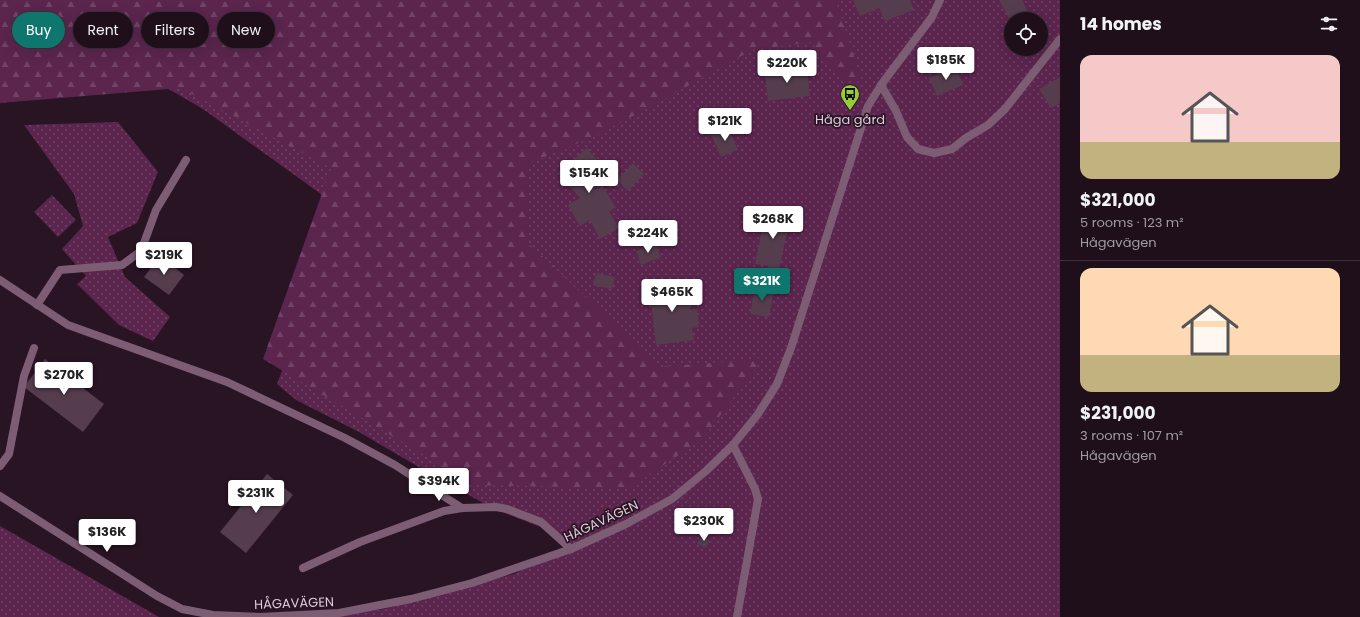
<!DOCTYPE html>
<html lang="en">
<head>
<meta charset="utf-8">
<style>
	body { margin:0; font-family:Poppins,sans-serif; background:#271823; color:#f1f3f6; height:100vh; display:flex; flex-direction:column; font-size:15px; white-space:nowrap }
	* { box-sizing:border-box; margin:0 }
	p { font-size:13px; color:#a19ca2 }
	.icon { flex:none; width:22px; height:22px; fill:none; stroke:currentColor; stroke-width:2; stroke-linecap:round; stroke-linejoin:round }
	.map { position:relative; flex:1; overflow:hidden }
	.panel { display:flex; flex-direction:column; background:#1f0f1a; width:300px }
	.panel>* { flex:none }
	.top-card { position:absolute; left:12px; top:12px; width:380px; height:36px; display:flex; gap:8px }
	.fabs { position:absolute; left:1004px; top:12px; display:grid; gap:8px }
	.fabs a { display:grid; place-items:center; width:44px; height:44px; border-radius:50%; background:#1f0f1a; box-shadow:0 4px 16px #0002,0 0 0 1px #3c2f39; font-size:20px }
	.price { position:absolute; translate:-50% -34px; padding:0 9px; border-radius:4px; background:#fff; color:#222; font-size:13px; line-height:26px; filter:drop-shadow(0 1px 2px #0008) }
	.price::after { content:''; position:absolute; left:50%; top:24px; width:12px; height:9px; margin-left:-6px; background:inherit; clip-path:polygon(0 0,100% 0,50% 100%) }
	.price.current { background:#0f766e; color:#fff }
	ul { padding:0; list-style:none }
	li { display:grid; align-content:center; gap:8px; height:212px; padding:0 20px }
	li+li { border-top:1px solid #3c2f39 }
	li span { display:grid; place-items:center; height:124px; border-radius:12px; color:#555 }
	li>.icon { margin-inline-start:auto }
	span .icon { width:72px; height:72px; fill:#fffc; stroke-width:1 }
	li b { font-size:17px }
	h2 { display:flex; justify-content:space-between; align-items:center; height:48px; padding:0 20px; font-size:17px }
	.pill { padding:0 14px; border-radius:18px; background:#1f0f1a; box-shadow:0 4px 16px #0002,0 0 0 1px #3c2f39; font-size:14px; line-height:36px }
	.pill.current { background:#0f766e; color:#fff }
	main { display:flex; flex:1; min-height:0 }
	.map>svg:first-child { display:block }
	.grass { fill:url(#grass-dots); fill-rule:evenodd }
	.forest { fill:url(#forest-firs) }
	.building { fill:#553d4e }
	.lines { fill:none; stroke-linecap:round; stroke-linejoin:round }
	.lane { stroke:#7d5d73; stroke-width:8 }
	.street { stroke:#7d5d73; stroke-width:8 }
	.labels { text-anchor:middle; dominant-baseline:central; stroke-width:3.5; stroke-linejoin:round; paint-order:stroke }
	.poi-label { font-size:13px; fill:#dccdd7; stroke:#291423 }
	.street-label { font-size:13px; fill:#dccdd7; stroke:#291423 }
</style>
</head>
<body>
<main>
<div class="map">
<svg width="1060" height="617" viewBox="0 0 1060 617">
	<defs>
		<pattern id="grass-dots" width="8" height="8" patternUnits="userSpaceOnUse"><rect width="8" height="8" fill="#5b254e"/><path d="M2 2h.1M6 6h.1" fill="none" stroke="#724367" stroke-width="1.8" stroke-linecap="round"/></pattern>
		<pattern id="forest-firs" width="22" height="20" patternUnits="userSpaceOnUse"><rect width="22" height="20" fill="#5b254e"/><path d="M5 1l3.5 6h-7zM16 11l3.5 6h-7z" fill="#724367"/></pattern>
	</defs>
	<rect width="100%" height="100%" fill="#291423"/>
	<g class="grass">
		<path d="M2 0H1060V617H317L384 609 514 574 568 547 553 532 492 508 417 466 359 432 296 400 277 384 343 210 203 109 110 55ZM1011 19H1041V49H1011Z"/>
		<path d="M118 122 158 172 137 223 108 237 125 277 170 317 153 341 119 325 77 284 86 276 62 249 83 226 74 194 24 125Z"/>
		<path d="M52 195 76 220 58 237 34 212Z"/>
		<path d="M0 526 159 617H0Z"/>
	</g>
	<path class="forest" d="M0 0H836L862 82 840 78 811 42 752 50 650 107 597 135 528 164V243L661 367 763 358 702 440 628 488 474 485 263 359 331 168 181 88 0 103Z"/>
	<g class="building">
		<path d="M853 0H910L914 10 885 21 879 8 860 16Z"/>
		<path d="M999 0H1022L1032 19H1011V22Z"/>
		<path d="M956 67 963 85 937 96 929 78Z"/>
		<path d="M807 68 810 96 768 101 765 72Z"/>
		<path d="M1060 77V103L1051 108 1039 89Z"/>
		<path d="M728 127 738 150 721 157 711 135Z"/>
		<path d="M587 148 604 168 588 181 595 190 603 186 616 208 609 211 619 228 600 239 590 220 580 226 568 205 580 198 558 173Z"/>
		<path d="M633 163 644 174 628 191 617 180Z"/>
		<path d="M766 208 791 213 778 275 766 272 768 266 755 264Z"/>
		<path d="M656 244 661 257 641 265 636 251Z"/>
		<path d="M160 256 184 275 169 295 144 277Z"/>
		<path d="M596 273 615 277 612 289 593 285Z"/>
		<path d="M686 281 690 310 697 309 699 327 692 328 694 340 656 345 649 285Z"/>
		<path d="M755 286 774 290 769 317 750 314Z"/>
		<path d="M45 359 104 404 83 432 24 387Z"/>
		<path d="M267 474 293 495 246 553 220 532Z"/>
		<path d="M702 536 710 541 705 548 697 543Z"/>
	</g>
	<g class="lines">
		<g class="lane">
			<path d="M881 85 896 111 907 137 918 149 934 153 952 149 966 138 988 125 1005 109 1060 39"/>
			<path d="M0 280 68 325 227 382 345 438 395 465 462 508"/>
			<path d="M37 305 60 270 122 265 141 251 156 210 186 160"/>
			<path d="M733 445 755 489 758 499 737 617"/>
			<path d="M0 466 9 454 24 376 34 348"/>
		</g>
		<g class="street">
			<path d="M0 496 157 596 182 609 213 615 260 617 339 613 411 599 472 583 571 549 626 524 672 499 706 471 733 445 758 414 777 384 791 348 868 106 881 85 932 17 940 0"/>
			<path d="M303 568 360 542 444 511 462 508 496 507 507 509 541 522 571 549"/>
		</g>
	</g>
	<defs>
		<symbol id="bus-pin" viewBox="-11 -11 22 30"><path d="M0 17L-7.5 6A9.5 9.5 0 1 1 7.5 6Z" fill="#97cc39" stroke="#291423"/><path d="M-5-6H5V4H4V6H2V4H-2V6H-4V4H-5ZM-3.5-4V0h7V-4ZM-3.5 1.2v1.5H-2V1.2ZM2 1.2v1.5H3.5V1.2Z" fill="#111"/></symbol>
	</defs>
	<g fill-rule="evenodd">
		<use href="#bus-pin" x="839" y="83" width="22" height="30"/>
	</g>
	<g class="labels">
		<g class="poi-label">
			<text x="850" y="119">Håga gård</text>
		</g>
		<g class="street-label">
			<text transform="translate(601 521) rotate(-25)">HÅGAVÄGEN</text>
			<text transform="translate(294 603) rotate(-2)">HÅGAVÄGEN</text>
		</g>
	</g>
</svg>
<div class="fabs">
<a><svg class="icon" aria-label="locate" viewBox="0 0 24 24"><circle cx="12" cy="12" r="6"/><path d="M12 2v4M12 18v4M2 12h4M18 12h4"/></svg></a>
</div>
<b class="price" style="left:946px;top:81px">$185K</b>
<b class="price" style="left:787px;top:84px">$220K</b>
<b class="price" style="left:725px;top:142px">$121K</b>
<b class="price" style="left:589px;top:194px">$154K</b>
<b class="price" style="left:773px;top:240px">$268K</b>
<b class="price" style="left:648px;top:254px">$224K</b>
<b class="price" style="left:164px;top:276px">$219K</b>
<b class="price current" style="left:762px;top:302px">$321K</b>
<b class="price" style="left:672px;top:313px">$465K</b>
<b class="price" style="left:64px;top:396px">$270K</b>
<b class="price" style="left:439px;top:502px">$394K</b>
<b class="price" style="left:256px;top:514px">$231K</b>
<b class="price" style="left:704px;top:542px">$230K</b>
<b class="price" style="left:107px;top:553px">$136K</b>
<div class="top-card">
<a class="pill current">Buy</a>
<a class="pill">Rent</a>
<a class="pill">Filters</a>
<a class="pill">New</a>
</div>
</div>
<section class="panel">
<h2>14 homes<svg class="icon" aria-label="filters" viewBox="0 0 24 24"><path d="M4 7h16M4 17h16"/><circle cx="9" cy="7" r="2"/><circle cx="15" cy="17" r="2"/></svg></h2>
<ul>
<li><span style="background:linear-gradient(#f6c9c9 70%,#c2b280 0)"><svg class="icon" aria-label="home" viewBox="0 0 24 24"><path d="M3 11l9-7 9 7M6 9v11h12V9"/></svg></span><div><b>$321,000</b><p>5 rooms · 123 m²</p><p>Hågavägen</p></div></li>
<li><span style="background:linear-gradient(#ffd9b3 70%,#c2b280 0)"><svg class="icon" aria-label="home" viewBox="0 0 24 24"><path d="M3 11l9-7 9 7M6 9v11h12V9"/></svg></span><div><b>$231,000</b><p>3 rooms · 107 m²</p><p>Hågavägen</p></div></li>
</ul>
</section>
</main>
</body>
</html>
